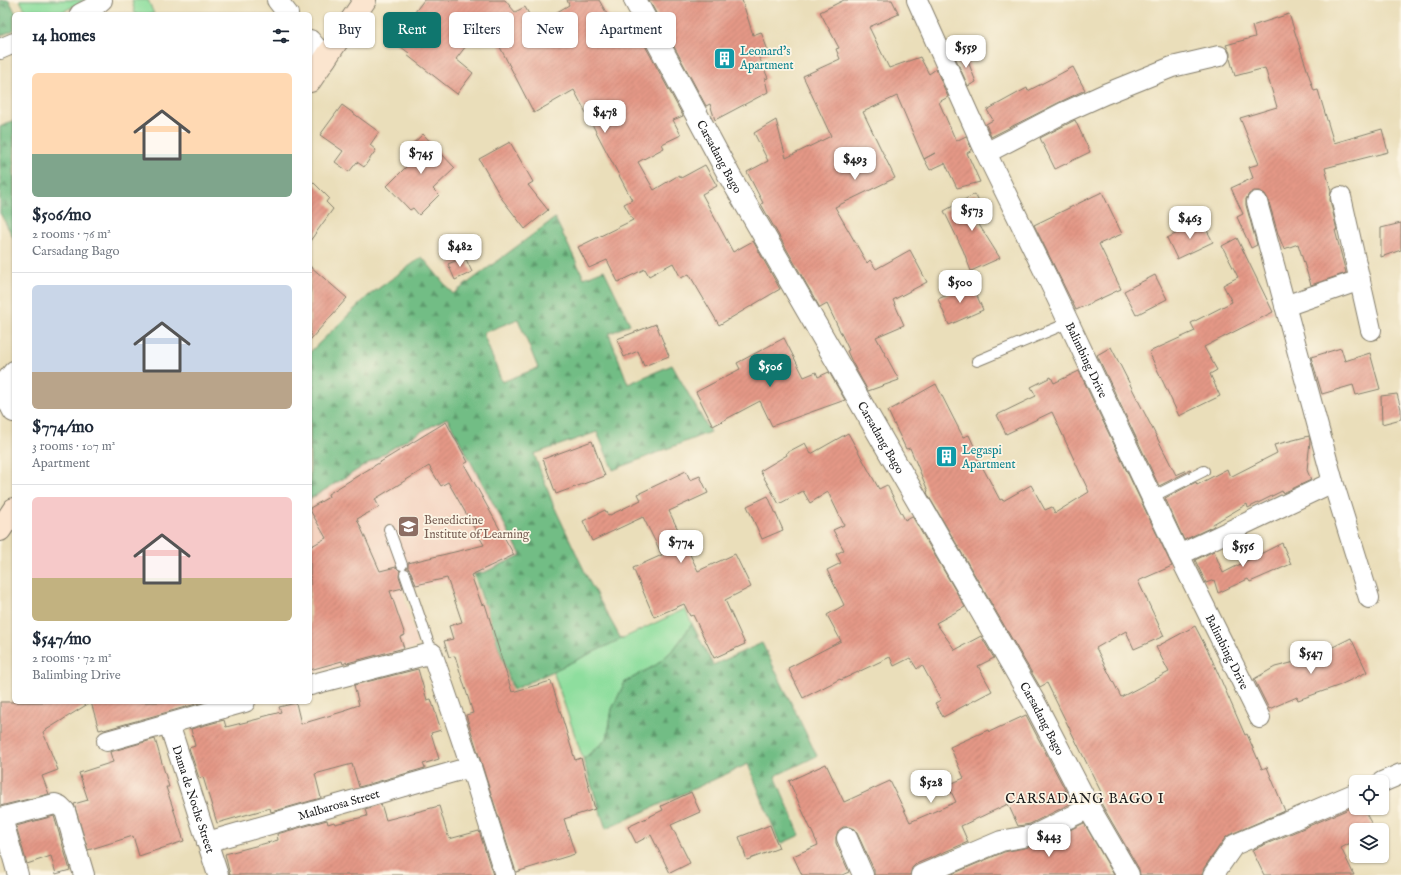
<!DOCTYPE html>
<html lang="en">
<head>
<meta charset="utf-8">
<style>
	body { margin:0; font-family:"IM FELL English",serif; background:#f2f2f3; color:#1f2937; height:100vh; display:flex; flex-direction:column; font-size:15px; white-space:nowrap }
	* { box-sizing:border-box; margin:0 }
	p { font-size:13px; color:#747a83 }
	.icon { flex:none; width:22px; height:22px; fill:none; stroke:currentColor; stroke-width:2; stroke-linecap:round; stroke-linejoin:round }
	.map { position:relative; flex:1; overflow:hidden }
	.details { position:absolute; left:12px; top:12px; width:300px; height:692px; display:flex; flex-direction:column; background:#fff; border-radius:6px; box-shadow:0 1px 3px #0004 }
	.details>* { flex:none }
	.guide { position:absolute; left:324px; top:12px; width:380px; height:36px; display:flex; gap:8px }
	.buttons { position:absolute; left:1349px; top:775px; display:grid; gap:8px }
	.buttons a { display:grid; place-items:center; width:40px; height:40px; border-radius:6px; background:#fff; box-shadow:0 1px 3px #0004; font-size:20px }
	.price { position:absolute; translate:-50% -34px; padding:0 9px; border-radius:8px; background:#fff; color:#222; font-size:13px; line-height:26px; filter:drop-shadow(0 1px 2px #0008) }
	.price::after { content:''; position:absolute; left:50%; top:24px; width:12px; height:9px; margin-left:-6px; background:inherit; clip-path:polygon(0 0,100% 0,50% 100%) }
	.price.selected { background:#0f766e; color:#fff }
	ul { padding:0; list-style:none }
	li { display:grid; align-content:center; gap:8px; height:212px; padding:0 20px }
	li+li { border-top:1px solid #e0e1e3 }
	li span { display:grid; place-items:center; height:124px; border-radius:6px; color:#555 }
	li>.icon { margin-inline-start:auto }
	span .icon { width:72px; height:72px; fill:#fffc; stroke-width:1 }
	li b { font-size:17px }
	h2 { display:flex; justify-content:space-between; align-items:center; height:48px; padding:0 20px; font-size:17px }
	.chip { padding:0 14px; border-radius:6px; background:#fff; box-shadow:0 1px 3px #0004; font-size:14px; line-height:36px }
	.chip.selected { background:#0f766e; color:#fff }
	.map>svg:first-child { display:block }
	.built { fill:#f4d3c0 }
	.green { fill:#8ede9e; stroke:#557d5d }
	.forest { fill:url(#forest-firs); stroke:#476c50; fill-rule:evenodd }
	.building { fill:url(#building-hatch) }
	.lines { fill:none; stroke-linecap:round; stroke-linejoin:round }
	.service-casing { stroke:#837d6b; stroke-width:12 }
	.minor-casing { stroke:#837d6b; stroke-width:22 }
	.tertiary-casing { stroke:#837d6b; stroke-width:24 }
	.secondary-casing { stroke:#837d6b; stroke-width:24 }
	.service { stroke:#fff; stroke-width:10 }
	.minor { stroke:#fff; stroke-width:20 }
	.tertiary { stroke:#fff; stroke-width:22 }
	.secondary { stroke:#fbe5cf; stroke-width:22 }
	.labels { text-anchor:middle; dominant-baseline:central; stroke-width:3.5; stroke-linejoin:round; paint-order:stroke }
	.culture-label { font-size:12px; fill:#0d838f; stroke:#fcf5e5; text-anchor:start }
	.street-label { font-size:12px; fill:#1c1c1c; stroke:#fcf5e5 }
	.education-label { font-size:12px; fill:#785e54; stroke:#fcf5e5; text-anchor:start }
	.quarter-label { font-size:14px; letter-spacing:1px; fill:#1c1c1c; stroke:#fcf5e5 }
</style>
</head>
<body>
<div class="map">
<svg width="1401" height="875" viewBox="0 0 1401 875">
	<defs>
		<pattern id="forest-firs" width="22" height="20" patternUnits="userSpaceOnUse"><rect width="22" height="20" fill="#72bd85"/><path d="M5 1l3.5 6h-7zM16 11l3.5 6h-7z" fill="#5d996c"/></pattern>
		<pattern id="building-hatch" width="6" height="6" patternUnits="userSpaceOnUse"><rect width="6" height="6" fill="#e49886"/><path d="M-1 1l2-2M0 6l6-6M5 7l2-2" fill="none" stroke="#c38273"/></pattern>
	</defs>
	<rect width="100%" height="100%" fill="#fcf5e5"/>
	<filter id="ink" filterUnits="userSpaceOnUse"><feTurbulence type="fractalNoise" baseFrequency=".025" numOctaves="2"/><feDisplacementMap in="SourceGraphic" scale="8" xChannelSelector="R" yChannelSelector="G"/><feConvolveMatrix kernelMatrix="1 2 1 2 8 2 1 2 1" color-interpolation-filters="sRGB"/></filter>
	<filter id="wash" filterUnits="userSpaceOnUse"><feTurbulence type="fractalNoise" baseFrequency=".012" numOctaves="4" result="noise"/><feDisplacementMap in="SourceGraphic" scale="16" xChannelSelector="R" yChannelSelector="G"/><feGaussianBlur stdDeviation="0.9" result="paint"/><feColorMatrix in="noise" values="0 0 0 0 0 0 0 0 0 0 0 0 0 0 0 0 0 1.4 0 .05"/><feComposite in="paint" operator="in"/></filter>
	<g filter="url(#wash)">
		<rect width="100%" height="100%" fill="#eadeba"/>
		<path class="built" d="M447 418 522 555 485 572 403 591 418 647 310 674V499L411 437Z"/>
		<g class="green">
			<path d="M20 0H86L58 14H27Z"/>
			<path d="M132 0H148L154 14H135Z"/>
			<path d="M685 609 692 624 674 649 656 665 625 682 612 709 607 739 583 759 553 671Z"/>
		</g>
		<g class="forest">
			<path d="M0 0H9L16 14H14V30L0 36Z"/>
			<path d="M14 120V239L0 213V127Z"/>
			<path d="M555 218 584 278 604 270 630 324 609 334 628 384 672 365 710 432 613 470 597 432 534 454 553 504 590 583 621 639 513 690 474 574 485 572 521 555 447 418 411 437 310 499V352L368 296 422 257 453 294ZM518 319 538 368 502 382 483 333Z"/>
			<path d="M692 624 713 665 762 643 817 756 775 776 800 835 780 844 748 764 606 829 583 760 607 739 612 709 625 682 656 665 674 649Z"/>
		</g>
		<g id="blocks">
			<g class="building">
				<path d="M424 0H505L515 12 525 7 535 25 569 5 567 0H599L620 37 636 29 683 116 673 120 681 135 662 144 664 148 638 162 654 190 679 175 681 178 705 165 717 186 702 194 733 252 753 241 780 289 719 325 689 274 681 278 673 263 649 276 645 269 618 282 607 260 589 268 578 247 633 220 624 204 632 200 574 90 534 113 486 20 456 59 473 73 457 94 407 55 409 53 393 41Z"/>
				<path d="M649 0H742L753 35 761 32 769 53 759 57 768 78 765 79 768 92 715 120 710 104 706 106Z"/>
				<path d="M844 0H892L899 14 869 27 889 68 920 57 929 74 936 69 948 97 939 102 956 141 966 136 972 150 967 153 980 182 957 188 945 163 930 170 924 159 935 153 924 159 897 96 863 112 895 178 835 207 867 263 870 260 876 269 910 250 927 282 893 300 904 325 876 337 899 380 868 391 852 362 847 351 849 350 827 304 820 308 766 213 761 204 763 203 747 172 768 161 754 133 776 120 786 158 831 136 803 76 840 59 836 49 839 48 820 12Z"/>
				<path d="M1289 14 1314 91 1318 90 1334 143 1382 129 1388 152 1325 168 1331 191 1330 200 1337 230H1335L1346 273 1311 285 1298 244 1284 249 1278 234 1268 199 1265 194 1260 191H1254L1249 194 1246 199V205L1257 245 1251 248 1237 217 1243 214 1231 188 1253 178 1249 167 1259 164 1240 118 1277 107 1265 68 1235 76 1230 59V53L1226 45 1255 37 1252 26Z"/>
				<path d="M964 51 976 82 968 86 955 57Z"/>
				<path d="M1073 67 1085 90 1060 102 991 137 986 124 993 120 987 110 1027 88 1028 91Z"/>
				<path d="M342 105 379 132 370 145 376 150 364 167 357 162 349 172 335 162 343 151 320 135Z"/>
				<path d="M1075 120 1090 152 1055 169 1040 138Z"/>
				<path d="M423 134 455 168 433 189 439 195 419 215 413 208 410 210 387 186 411 162 403 153Z"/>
				<path d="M510 142 533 182 528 185 548 210 525 229 502 199 479 159Z"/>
				<path d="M310 179 329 198 326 202 333 209 310 241Z"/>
				<path d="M1102 192 1122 234 1099 244 1121 289 1076 310 1034 225Z"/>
				<path d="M975 194 987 218 978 223 1000 258 971 271 963 250 944 211Z"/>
				<path d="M1202 221 1213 242 1177 259 1167 238Z"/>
				<path d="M1401 223V250L1381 257V228Z"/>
				<path d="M1237 238 1273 312 1204 347 1217 370 1210 374 1220 396 1179 416 1149 352 1195 331 1191 323 1232 302 1223 285 1238 277 1222 246Z"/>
				<path d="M465 257 472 272 455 280 448 264Z"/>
				<path d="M310 266 347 298 310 340Z"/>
				<path d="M1155 275 1167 299 1136 315 1124 291Z"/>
				<path d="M972 284 983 310 949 325 938 299Z"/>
				<path d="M656 324 669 356 644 366 638 351 624 357 617 339Z"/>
				<path d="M784 338 804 377 816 372 818 377 829 372 845 400 772 426 760 401 713 426 696 392 740 369 737 363Z"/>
				<path d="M1111 347 1176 475 1190 469 1191 470 1159 486 1097 355Z"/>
				<path d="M1341 348 1345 361 1370 353 1380 389 1356 395 1353 385 1322 394 1311 357Z"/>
				<path d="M1079 371 1172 566 1138 581 1164 636 1134 649 1126 631 1096 648 1121 697 1169 672 1156 647 1195 626 1210 655 1245 735 1247 734 1262 769 1267 767 1285 811 1229 835 1225 838 1204 868 1202 875H1140L1139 869 1098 798 1103 796 1047 683 1040 687 928 495 927 492 928 491 910 448 906 449 888 411 936 384 963 437 969 435 979 457H977L1000 500 1002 499 1003 501 1031 485 1045 510 1052 507 1055 513 1089 492 1052 412 1006 434 997 415 1036 396 1031 387 1051 377 1054 383Z"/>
				<path d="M1397 394 1401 409V419L1382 424 1381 396Z"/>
				<path d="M446 422 468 462 464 464 514 555 471 575 482 605 485 604 512 692 551 681 575 760 581 758 595 809 564 819 575 854 516 872 466 715 473 713 455 656 449 657 444 641 453 639 449 626 462 622 447 578 416 585 411 572 408 568V563L484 545 448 482 441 486 429 466 375 499 379 507 357 519 380 571 396 567 400 571 399 576 403 588 390 591 405 635 400 637 404 648 347 663V662L343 664 342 661 310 670V547L326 538 310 510V508L329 497 328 494Z"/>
				<path d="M848 433 879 489 887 485 905 520 912 516 965 607 936 623 955 650 981 636 994 658 978 666 992 691 943 717 935 703 941 700 922 665 917 669 910 658 894 666 890 657 841 680 840 679 803 698 788 668 841 641 827 615 844 605 827 570 841 563 836 554 844 550 833 530 844 525 828 492 810 503 803 491 779 504 760 471 787 455 786 453 805 443 811 454Z"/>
				<path d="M1309 436 1310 441 1307 470 1311 480 1283 493 1282 491 1248 508 1247 504 1213 524 1214 526 1184 540 1165 498 1196 482 1197 485 1227 469 1230 477 1277 453 1274 445Z"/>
				<path d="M592 441 605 476 556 494 543 459Z"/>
				<path d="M686 471 690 480 700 476 708 493 669 511 698 571 735 554 751 587 725 600 745 644 714 658 693 615 690 616 684 604 654 617 633 568 662 555 643 517 592 541 583 521 605 510 608 516 641 500 638 494Z"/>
				<path d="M768 496 783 530 762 539 747 506Z"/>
				<path d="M1282 543 1291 564 1250 582 1248 579 1218 593 1214 580 1206 583 1195 560 1214 551 1223 573Z"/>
				<path d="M1351 638 1367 672 1338 686 1298 700 1297 697 1269 709 1254 679 1275 667 1311 658Z"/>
				<path d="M418 669 427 700 431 699 441 730 431 733 439 759 423 764 425 768 359 787 352 764 315 774 321 798 271 812 270 808 217 823 203 777 199 778 189 748 195 746 191 729 224 720 226 727 262 718V717L281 712 279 707 296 703 301 724 345 711 344 710 359 705 354 685Z"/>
				<path d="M0 702H91L43 732 58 770 42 776 49 794 0 806Z"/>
				<path d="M91 702H203L104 730 103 729 99 730Z"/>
				<path d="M1026 715 1072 803 1030 824 1018 826 1008 804 961 826 968 842 916 864 912 868 910 875H874V870L857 833 854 829 849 827H843L838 831 836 837V843L849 872 842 875H802L793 856 818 845 789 781 826 764 844 802 890 781 910 822 956 802 948 785 964 778 950 747 988 730 989 732Z"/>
				<path d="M155 739 169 787H166L184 841 139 856 133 836 88 850 74 804 88 800 79 773 113 762 110 752Z"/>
				<path d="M691 792 700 812 671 825 690 863 670 873 651 835 636 843 628 827 663 810 661 806Z"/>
				<path d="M381 804 386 820 439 806 449 839 479 831 493 875H230L225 854 278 840 277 834 327 820 328 824 334 822 335 824 367 816 365 809Z"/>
				<path d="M1356 806V808H1363L1375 830H1356V840L1341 848 1354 875H1264L1252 850Z"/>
				<path d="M54 816 70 870 56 874 51 856 27 864 16 826Z"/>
				<path d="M1084 823 1114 875H950L1004 852 1039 845Z"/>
				<path d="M770 825 779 848 747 860 739 837Z"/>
			</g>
		</g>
	</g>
	<g filter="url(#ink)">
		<use href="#blocks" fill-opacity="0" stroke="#837d6b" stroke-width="1"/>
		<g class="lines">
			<defs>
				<g id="service">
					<path d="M977 361 1068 323"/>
					<path d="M1152 497 1204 471"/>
					<path d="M389 529 402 565"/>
					<path d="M405 574 432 653"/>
				</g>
				<g id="minor">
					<path d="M277 0 288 14"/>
					<path id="s1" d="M917 0 986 153 1049 281 1179 555 1260 718"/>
					<path d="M80 14 94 7 102 0"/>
					<path d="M310 40 326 59"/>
					<path d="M0 49 14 43"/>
					<path d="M986 153 1065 112 1105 94 1172 67 1219 56"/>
					<path d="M1341 197 1371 330"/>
					<path d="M1257 202 1333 482 1369 598"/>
					<path d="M1285 306 1360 280"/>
					<path d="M1 387 14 371"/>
					<path d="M1179 555 1333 482"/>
					<path d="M310 685 432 653 471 767 505 875"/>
					<path id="s2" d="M169 724 218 875"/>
					<path d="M107 741 245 702"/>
					<path d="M1382 782 1401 774"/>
					<path d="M0 818 55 804 60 806 65 811 84 875"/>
					<path d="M2 818 18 875"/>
					<path d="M847 838 863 875"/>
					<path id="s3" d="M207 842 471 767"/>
					<path d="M921 875 1001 841 1034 835 1089 808"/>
					<path d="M1213 875 1234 845 1356 793"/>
				</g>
				<g id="tertiary">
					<path id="s4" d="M635 0 729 175 1034 702 1089 808 1128 875"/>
					<path d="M0 384 14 411"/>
				</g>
				<g id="secondary">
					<path d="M310 81 365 0"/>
					<path d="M0 530 14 509"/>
				</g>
			</defs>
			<use href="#service" class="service-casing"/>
			<use href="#minor" class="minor-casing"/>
			<use href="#tertiary" class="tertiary-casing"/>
			<use href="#secondary" class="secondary-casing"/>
			<use href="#service" class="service"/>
			<use href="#minor" class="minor"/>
			<use href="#tertiary" class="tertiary"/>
			<use href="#secondary" class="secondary"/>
		</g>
	</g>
	<defs>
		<symbol id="building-square" viewBox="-11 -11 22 22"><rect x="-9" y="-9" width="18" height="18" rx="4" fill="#0f9aa8" stroke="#fcf5e5"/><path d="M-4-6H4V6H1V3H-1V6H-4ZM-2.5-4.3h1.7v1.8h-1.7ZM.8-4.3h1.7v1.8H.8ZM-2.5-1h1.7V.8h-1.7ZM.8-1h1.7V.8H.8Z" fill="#fff"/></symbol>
		<symbol id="school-square" viewBox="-11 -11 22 22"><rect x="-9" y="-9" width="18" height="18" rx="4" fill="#8d6e63" stroke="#fcf5e5"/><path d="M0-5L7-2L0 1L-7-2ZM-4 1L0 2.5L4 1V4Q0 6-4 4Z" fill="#fff"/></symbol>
	</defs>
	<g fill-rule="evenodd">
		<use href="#building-square" x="712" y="46" width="25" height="25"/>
		<use href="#building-square" x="934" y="444" width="25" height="25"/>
		<use href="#school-square" x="396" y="514" width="25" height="25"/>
	</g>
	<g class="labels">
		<g class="culture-label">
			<text x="740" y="51">Leonard's<tspan x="740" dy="14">Apartment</tspan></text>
			<text x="962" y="450">Legaspi<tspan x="962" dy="14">Apartment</tspan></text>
		</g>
		<g class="street-label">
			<text stroke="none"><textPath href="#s4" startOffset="178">Carsadang Bago</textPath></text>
			<text stroke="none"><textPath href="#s1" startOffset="398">Balimbing Drive</textPath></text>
			<text stroke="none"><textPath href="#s4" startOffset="502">Carsadang Bago</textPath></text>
			<text stroke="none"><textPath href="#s1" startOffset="722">Balimbing Drive</textPath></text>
			<text stroke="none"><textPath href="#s4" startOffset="826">Carsadang Bago</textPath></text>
			<text stroke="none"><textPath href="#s2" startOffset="79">Dama de Noche Street</textPath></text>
			<text stroke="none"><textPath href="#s3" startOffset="137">Malbarosa Street</textPath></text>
		</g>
		<g class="education-label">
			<text x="424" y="520">Benedictine<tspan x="424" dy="14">Institute of Learning</tspan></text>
		</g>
		<g class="quarter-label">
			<text x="1085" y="799">CARSADANG BAGO I</text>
		</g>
	</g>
</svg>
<div class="buttons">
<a><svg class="icon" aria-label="locate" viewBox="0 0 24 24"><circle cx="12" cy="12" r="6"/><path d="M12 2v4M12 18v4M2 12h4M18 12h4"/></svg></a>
<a><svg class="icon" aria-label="layers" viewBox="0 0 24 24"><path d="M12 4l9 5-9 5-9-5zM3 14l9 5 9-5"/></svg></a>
</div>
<b class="price" style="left:966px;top:69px">$559</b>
<b class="price" style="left:605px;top:134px">$478</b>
<b class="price" style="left:421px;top:175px">$745</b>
<b class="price" style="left:855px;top:181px">$493</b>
<b class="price" style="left:972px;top:232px">$573</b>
<b class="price" style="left:1190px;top:240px">$463</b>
<b class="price" style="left:460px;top:268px">$482</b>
<b class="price" style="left:960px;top:304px">$500</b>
<b class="price selected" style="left:770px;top:388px">$506</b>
<b class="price" style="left:681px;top:564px">$774</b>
<b class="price" style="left:1243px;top:568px">$556</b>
<b class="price" style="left:1311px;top:675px">$547</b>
<b class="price" style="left:931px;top:804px">$528</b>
<b class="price" style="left:1049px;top:858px">$443</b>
<div class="guide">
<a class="chip">Buy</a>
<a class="chip selected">Rent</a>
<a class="chip">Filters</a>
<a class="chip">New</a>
<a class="chip">Apartment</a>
</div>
<section class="details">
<h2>14 homes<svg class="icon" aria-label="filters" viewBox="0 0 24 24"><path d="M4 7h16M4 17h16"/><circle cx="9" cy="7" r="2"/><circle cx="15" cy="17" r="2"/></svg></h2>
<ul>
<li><span style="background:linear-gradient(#ffd9b3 65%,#7fa58c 0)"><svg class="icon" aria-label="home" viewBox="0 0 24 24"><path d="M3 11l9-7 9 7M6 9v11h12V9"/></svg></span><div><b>$506/mo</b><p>2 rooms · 76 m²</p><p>Carsadang Bago</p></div></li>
<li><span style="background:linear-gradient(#c9d6e8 70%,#b9a48a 0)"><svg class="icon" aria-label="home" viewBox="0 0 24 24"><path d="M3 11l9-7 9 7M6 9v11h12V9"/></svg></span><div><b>$774/mo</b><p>3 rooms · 107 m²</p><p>Apartment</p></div></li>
<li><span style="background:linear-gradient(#f6c9c9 65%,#c2b280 0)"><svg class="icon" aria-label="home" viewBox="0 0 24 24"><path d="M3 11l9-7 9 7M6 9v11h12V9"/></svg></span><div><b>$547/mo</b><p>2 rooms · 72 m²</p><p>Balimbing Drive</p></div></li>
</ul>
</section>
</div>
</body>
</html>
